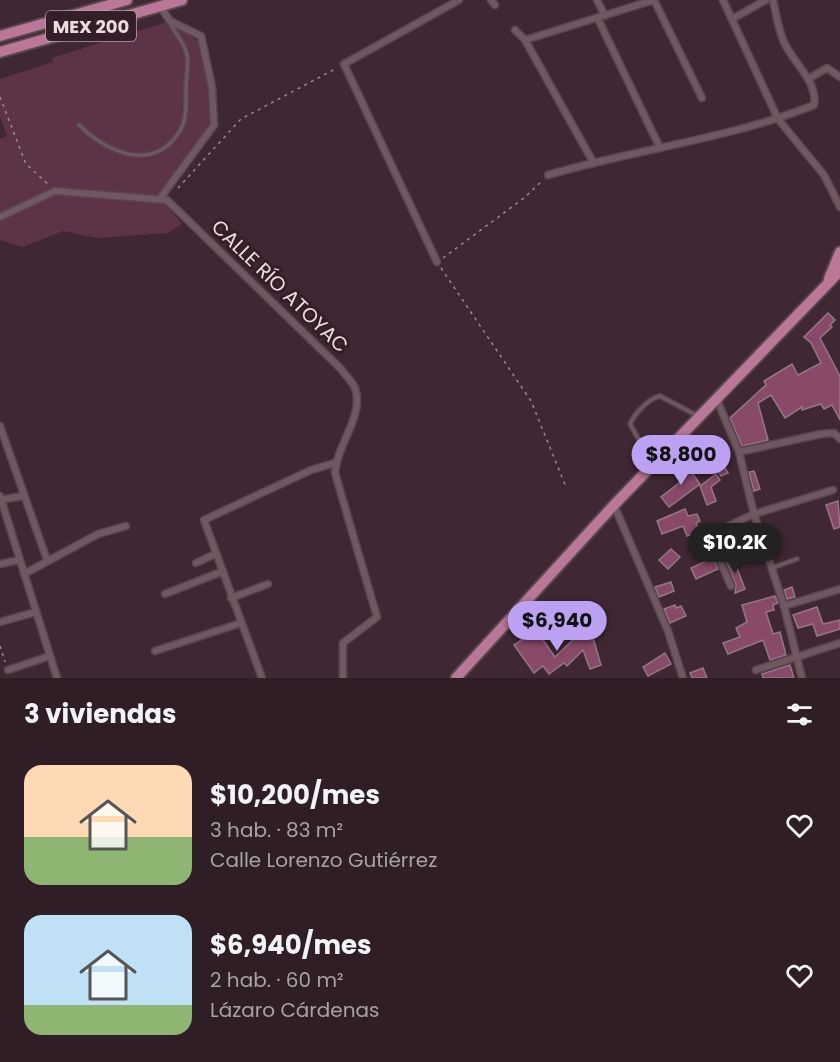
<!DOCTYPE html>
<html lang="es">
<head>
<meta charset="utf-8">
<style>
	body { margin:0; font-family:Poppins,sans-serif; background:#37272e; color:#f1f3f6; height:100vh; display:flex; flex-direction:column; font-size:22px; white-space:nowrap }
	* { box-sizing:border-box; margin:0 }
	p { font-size:20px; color:#a7a2a7 }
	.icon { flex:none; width:33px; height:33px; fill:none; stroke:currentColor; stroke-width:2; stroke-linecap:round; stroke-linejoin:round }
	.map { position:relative; height:678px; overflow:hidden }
	.details { display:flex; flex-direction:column; background:#2f1e26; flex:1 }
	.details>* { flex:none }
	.price { position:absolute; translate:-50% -51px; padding:0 14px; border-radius:21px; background:#bca0f2; color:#111; font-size:20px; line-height:39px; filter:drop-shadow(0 2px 3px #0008) }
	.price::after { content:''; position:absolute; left:50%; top:36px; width:18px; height:14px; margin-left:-9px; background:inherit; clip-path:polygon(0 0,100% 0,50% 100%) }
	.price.active { background:#222; color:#fff }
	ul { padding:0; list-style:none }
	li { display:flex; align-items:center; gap:18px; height:150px; padding:0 24px }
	li span { display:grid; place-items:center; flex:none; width:168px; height:120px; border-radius:18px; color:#555 }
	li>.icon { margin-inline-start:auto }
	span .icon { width:72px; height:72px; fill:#fffc; stroke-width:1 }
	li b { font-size:26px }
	h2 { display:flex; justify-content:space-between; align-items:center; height:72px; padding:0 24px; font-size:26px }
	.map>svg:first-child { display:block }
	.green { fill:#5c3347 }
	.building { fill:#894969; stroke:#937884; stroke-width:1.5 }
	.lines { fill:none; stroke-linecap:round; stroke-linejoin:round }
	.service-casing { stroke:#58464e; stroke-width:6 }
	.minor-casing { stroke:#58464e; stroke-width:9 }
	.primary-casing { stroke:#58464e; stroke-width:14 }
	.path { stroke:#9c8992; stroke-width:1.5; stroke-dasharray:3 4.5; stroke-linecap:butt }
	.service { stroke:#705762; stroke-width:3 }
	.minor { stroke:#705762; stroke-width:6 }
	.primary { stroke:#ba7797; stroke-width:10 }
	.labels { text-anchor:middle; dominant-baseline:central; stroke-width:6; stroke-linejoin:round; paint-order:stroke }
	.shield { fill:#341f29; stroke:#b4a3ab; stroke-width:1.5 }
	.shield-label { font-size:18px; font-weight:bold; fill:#ebdce3 }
	.street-label { font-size:20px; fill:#ebdce3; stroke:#341f29 }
</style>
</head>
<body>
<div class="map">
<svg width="840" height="678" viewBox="0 0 840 678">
	<rect width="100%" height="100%" fill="#3f2833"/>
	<path class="green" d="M167 22 199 41 212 100 213 124 158 194 182 224 168 233 97 238 63 231 23 247 0 240V139L7 136 0 117V79L53 62 52 58Z"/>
	<g class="building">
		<path d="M828 313 835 320 830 325 832 327 820 338 840 376V420L832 405 824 409 821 404 802 410V407L785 418 771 395 758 403 768 440 742 446 730 418 766 385 764 381 774 375 792 364 798 375 821 363 811 343 804 337Z"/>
		<path d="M713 447 728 473 721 476 706 451Z"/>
		<path d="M685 463 700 484 669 507 661 497 683 480 676 470Z"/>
		<path d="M754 471 760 489 754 491 749 472Z"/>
		<path d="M716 474 720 480 711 487 716 501 707 505 700 486Z"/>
		<path d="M838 501 840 527 834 529 826 505Z"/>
		<path d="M685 509 688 516 697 514 700 521 696 523 699 531 687 536 683 526 662 534 657 521Z"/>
		<path d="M671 549 680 557 668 569 659 560Z"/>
		<path d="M732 555 745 589 735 593 736 584 725 558Z"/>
		<path d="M713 558 718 569 696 579 691 568Z"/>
		<path d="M671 582 674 591 659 597 655 587Z"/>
		<path d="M792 587 795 597 787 599 784 590Z"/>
		<path d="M775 596 778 603 773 605 774 610 766 612 773 634 780 632 786 655 770 660 763 640 728 654 723 643 740 637 736 628 747 622 742 605Z"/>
		<path d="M675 605 676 608 681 606 686 616 670 623 664 609Z"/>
		<path d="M591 606 594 618 588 620 584 608Z"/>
		<path d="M817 607 823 624 840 620V629L817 636 813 624 798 628 793 615Z"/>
		<path d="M536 630 555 657 577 636 591 631 601 665 590 669 583 650 567 666 564 663 549 674 543 666 534 673 514 645Z"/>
		<path d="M665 653 671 664 648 676 643 667Z"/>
		<path d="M790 665 794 678H763L762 674Z"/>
		<path d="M703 668 707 678H692L690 673Z"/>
	</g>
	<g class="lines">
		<defs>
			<g id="service">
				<path d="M79 125C108 153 155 174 181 129 187 117 186 101 186 88 186 77 189 65 187 55 185 44 175 33 170 23"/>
				<path d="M652 463 630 424C635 413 648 399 660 396L696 415"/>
				<path d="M772 568 797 559"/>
			</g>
			<g id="minor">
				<path d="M491 0 495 5"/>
				<path d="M597 0 605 16"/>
				<path d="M654 0 702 98"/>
				<path d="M723 0 778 119 824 175 840 207"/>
				<path d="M160 6 170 21 201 36 212 87 214 125 161 197"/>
				<path d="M598 19 660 148"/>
				<path d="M732 19 766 0"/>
				<path d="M515 30 525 40 593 162"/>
				<path d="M525 40 654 0"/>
				<path d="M808 79 827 68 840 77"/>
				<path d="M548 175C636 149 729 139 814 105 818 81 793 63 784 42 778 29 776 14 773 0"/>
				<path d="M0 217 55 191 167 200 341 369C345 375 352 381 355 388 365 415 336 446 335 473L377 617 343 643V678"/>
				<path d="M437 262 344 64 459 0"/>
				<path d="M717 400 739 452 754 514 784 606 802 678"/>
				<path d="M0 426 47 560"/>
				<path d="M739 452 821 434 834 433 840 439"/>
				<path d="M0 496 57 678"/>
				<path d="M0 500 23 496"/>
				<path d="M614 505 668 631 683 678"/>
				<path d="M196 563 215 554"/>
				<path d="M0 564 19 560"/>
				<path d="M24 574 98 534 126 526"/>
				<path d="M731 586 711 540V534L754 514 833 490"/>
				<path d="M165 594 221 572"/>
				<path d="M231 598 268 584"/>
				<path d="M784 606 840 589"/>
				<path d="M0 622 36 612"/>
				<path d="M155 651 241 623"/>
				<path d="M8 670 50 656"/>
				<path d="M756 670 840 643"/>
				<path d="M262 678 204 520 311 470 335 463"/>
			</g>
			<g id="primary">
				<path d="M0 36 127 0"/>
				<path d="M0 52 182 0"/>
				<path d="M829 279 840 252"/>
				<path d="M456 678 614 505 840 271"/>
			</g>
		</defs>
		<use href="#service" class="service-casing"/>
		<use href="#minor" class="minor-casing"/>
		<use href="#primary" class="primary-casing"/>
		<g class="path">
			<path d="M0 97 26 164 50 186"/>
			<path d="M178 188 241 119 337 68"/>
			<path d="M443 258 524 198 543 180"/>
			<path d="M441 268 531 401 566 487"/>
			<path d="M0 646 5 662"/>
		</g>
		<use href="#service" class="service"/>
		<use href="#minor" class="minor"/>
		<use href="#primary" class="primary"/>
	</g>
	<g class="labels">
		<rect class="shield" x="46" y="11" width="90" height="30" rx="4.5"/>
		<g class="shield-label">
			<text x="91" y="26">MEX 200</text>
		</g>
		<g class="street-label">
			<text transform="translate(280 286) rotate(44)">CALLE RÍO ATOYAC</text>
		</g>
	</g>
</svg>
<b class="price" style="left:681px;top:486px">$8,800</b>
<b class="price active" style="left:735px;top:574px">$10.2K</b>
<b class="price" style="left:557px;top:652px">$6,940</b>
</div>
<section class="details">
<h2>3 viviendas<svg class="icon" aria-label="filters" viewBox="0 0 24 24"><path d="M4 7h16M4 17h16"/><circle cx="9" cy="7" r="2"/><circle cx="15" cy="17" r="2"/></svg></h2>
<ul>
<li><span style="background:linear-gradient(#ffd9b3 60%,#8fb573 0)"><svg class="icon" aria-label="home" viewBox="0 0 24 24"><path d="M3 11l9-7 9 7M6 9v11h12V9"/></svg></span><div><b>$10,200/mes</b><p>3 hab. · 83 m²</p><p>Calle Lorenzo Gutiérrez</p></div><svg class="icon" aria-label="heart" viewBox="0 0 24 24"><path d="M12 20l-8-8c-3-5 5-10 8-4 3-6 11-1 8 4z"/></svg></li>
<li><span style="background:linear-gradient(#bfe0f5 75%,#8fb573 0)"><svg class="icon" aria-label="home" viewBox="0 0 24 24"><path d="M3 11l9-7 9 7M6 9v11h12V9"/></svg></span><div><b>$6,940/mes</b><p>2 hab. · 60 m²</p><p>Lázaro Cárdenas</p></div><svg class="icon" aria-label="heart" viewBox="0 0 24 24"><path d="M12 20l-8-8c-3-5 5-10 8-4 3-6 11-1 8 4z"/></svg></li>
</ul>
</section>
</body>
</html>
